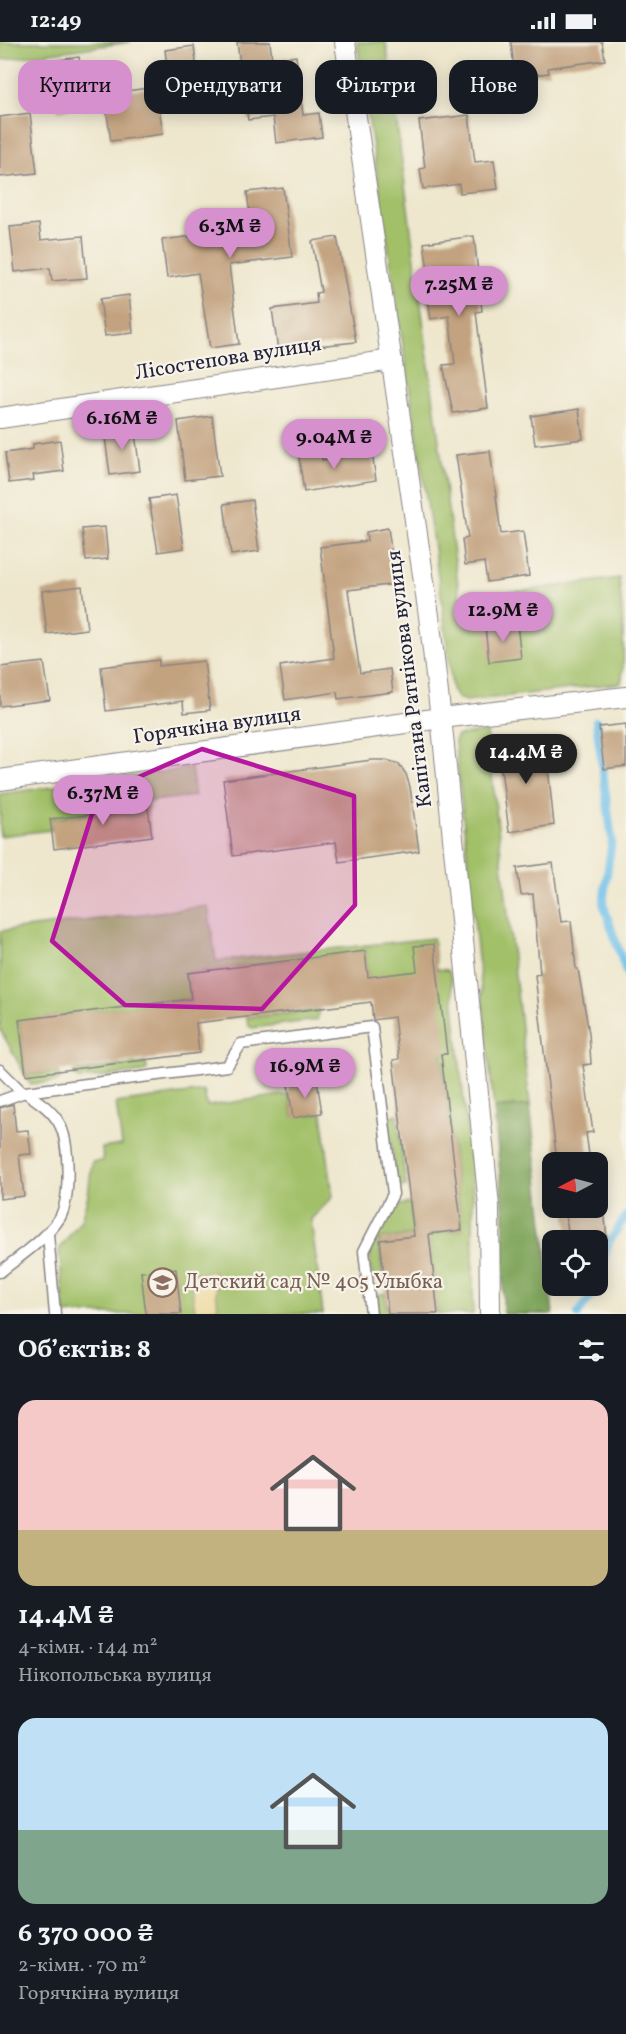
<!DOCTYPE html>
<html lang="uk">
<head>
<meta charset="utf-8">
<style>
	body { margin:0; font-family:Vollkorn,serif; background:#242831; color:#f1f3f6; height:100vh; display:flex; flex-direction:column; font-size:22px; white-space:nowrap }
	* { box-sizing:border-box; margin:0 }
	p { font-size:20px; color:#9ea1a6 }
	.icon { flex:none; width:33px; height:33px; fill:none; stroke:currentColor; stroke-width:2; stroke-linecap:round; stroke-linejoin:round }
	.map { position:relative; height:1272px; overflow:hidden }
	.panel { display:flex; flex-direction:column; background:#171b24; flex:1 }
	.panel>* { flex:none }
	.banner { position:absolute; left:18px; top:18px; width:591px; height:54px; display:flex; gap:12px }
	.needle { width:39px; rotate:264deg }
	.buttons { position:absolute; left:542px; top:1110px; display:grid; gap:12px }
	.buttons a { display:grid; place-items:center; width:66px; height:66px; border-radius:12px; background:#171b24; box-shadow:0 3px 15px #0003; font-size:30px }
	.price { position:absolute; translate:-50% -51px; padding:0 14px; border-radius:21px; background:#d690ce; color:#111; font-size:20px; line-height:39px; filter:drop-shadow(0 2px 3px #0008) }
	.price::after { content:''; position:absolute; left:50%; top:36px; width:18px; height:14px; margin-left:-9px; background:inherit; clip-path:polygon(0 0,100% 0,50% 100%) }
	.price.selected { background:#222; color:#fff }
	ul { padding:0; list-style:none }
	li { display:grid; align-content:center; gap:12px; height:318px; padding:0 18px }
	li span { display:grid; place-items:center; height:186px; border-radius:18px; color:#555 }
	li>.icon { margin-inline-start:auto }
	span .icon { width:108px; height:108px; fill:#fffc; stroke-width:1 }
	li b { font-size:26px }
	h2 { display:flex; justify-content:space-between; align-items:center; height:72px; padding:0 18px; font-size:26px }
	.tag { padding:0 21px; border-radius:18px; background:#171b24; box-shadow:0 3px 15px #0003; font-size:21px; line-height:54px }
	.tag.selected { background:#d690ce; color:#111 }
	.status { display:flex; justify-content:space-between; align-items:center; height:42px; padding:0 30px; background:#171b24; direction:ltr }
	.status svg { height:16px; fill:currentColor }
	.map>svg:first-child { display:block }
	.green { fill:#a1c068; stroke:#627152; stroke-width:1.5 }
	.forest { fill:#80a65c; stroke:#51644c; stroke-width:1.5 }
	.sand { fill:#eeda9e; stroke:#887e6c; stroke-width:1.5 }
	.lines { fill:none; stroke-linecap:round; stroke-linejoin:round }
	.stream { stroke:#6ec1ea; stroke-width:8 }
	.building { fill:#c2a27f }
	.lane-casing { stroke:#888484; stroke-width:13 }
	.street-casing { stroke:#888484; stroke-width:22 }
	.lane { stroke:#fff; stroke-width:10 }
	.street { stroke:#fff; stroke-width:20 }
	.marked { fill:#b5179e; fill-opacity:0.2; stroke:#b5179e; stroke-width:4.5; stroke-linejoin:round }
	.labels { text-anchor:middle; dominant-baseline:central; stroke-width:4.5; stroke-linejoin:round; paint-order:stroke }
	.street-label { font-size:21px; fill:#22223b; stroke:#f7f3e8 }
	.education-label { font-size:21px; fill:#785e54; stroke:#f7f3e8; text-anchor:start }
</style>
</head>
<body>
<div class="status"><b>12:49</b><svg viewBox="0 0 49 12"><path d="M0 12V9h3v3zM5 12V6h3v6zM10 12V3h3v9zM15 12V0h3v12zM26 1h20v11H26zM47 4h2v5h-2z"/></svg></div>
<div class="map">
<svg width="626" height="1272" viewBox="0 0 626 1272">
	<rect width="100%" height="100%" fill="#f7f3e8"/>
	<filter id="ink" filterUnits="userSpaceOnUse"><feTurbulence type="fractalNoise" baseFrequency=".0167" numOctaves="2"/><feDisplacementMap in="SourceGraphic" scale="12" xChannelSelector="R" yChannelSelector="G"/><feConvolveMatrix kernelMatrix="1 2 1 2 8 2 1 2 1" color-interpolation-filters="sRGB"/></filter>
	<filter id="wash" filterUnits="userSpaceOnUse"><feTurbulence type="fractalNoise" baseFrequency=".008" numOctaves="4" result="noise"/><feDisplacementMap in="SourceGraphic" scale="24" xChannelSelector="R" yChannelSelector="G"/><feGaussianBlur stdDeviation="1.35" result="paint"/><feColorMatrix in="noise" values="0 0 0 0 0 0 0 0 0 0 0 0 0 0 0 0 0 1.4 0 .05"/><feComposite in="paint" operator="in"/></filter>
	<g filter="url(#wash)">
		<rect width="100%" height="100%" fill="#eee7cd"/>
		<g class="green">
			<path d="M0 0H131L0 18Z"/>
			<path d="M357 0H386L460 557 619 536C622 564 626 616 621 641L466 659 457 656 452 647 442 559Z"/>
			<path d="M487 690 530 1063 494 1066 455 700 456 695 460 693Z"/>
			<path d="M191 726 195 754 88 766 89 772 51 777V788L0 794V752Z"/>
			<path d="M208 864 216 919 433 896 437 927 448 928 451 935 473 1148V1272H438L429 1192 462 1188 441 1012H446L368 935 365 909 188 931 191 957 19 979 26 1033 59 1030 60 1037 56 1040 30 1042 0 987V889Z"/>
			<path d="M319 968 317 978 252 986 248 983 247 976Z"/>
			<path d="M146 1021 147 1027 144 1030 79 1037 75 1034 74 1029Z"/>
			<path d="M204 1049 207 1064 289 1052 293 1075 322 1071 333 1155 311 1177 323 1272H65L59 1208 81 1178 88 1153 92 1120 103 1119 102 1106 122 1103 116 1061Z"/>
			<path d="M397 1072 406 1144 400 1145 396 1142 388 1077Z"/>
			<path d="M410 1161 413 1193 379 1197 383 1237H376C358 1221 382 1183 390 1165Z"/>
			<path d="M385 1251 387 1272H378L377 1253Z"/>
		</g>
		<path class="forest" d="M530 1063 553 1272H503L504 1174 494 1066Z"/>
		<path class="sand" d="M214 1229 218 1266 195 1269 190 1232Z"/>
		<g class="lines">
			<g class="stream">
				<path d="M596 679 612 798 603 861 626 930"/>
				<path d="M578 1272 597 1246 608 1202 626 1173"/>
			</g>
		</g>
		<g id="blocks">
			<g class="building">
				<path d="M237 0H270L272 18 296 14 303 73 319 71 322 95 276 101 273 75 248 78Z"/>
				<path d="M511 0H602L605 18 548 26 549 31 515 35Z"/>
				<path d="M194 4 198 36 169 40 165 8Z"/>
				<path d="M79 15 86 65 58 69 51 19Z"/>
				<path d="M156 45 163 92 111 99 104 52Z"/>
				<path d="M30 71 37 131 0 135V75Z"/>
				<path d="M469 73 475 120 494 118 498 147 460 151 459 142 423 147 420 127 425 126 419 79Z"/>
				<path d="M283 146 292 215 229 223 239 302 210 306 198 231 167 236 162 198 193 194V189L251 182 247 150Z"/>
				<path d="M39 182 41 198 83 194 87 236 52 239 50 226 15 230 10 185Z"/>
				<path d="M474 194 482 269 476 270 488 366 453 371 443 323 455 322 449 274 431 277 427 249H431L424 201Z"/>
				<path d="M337 195 356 300 278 308 272 267 317 261 316 251 321 250 312 199Z"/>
				<path d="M129 253 133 291 105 294 100 257Z"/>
				<path d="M579 367 583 397 535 403 531 374Z"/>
				<path d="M212 374 220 434 185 438 178 379Z"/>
				<path d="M134 384 140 429 110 433 104 388Z"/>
				<path d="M60 398 64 429 33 433 34 438 9 441 5 411 33 407V402Z"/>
				<path d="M321 405 322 418 372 411 376 438 304 450 298 408Z"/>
				<path d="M490 409 501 492 523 489 529 534 487 540 484 520 465 523 462 497 468 496 456 413Z"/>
				<path d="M176 453 184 506 158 510 149 457Z"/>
				<path d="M252 458 259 509 231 513 224 462Z"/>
				<path d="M105 485 108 517 86 519 82 487Z"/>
				<path d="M388 486 396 542 348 548 360 631 390 627 393 650 338 657 337 650 285 658 280 624 334 616 320 505 367 499 366 490Z"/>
				<path d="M82 544 87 587 47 592 42 549Z"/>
				<path d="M517 582 521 616 489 620 485 585Z"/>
				<path d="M159 618V624L204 619 210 668 184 671 183 659 106 669 101 625Z"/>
				<path d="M44 620 50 658 0 664V625Z"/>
				<path d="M626 682V724L604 727 599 685Z"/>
				<path d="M545 697 554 783 509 790 498 703Z"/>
				<path d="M372 718H386L399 722 406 732 410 745 419 809 339 820 336 800 233 814 223 738Z"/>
				<path d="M147 759 152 794 54 807 50 777 89 773 88 766Z"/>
				<path d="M553 821 561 880 571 879 576 927H578L589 991 591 1022 583 1023 593 1090 586 1091 590 1120H557L535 933 540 932 533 852 521 853 517 826Z"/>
				<path d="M434 902 447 1012H441L462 1188 429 1192 438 1272H388L380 1198 414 1194 393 1018 399 1017 394 975 373 978 371 960 196 981 199 1011 26 1033 19 978 191 957 188 931 365 909 368 935 417 929 414 904Z"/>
				<path d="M317 1039 322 1071 293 1076 288 1043Z"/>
				<path d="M13 1062 16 1089 28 1088 31 1112 19 1113 24 1154 0 1157V1066Z"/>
				<path d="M565 1166H604L607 1197 569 1198Z"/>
				<path d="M176 1227 181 1272H146L141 1230Z"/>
			</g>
		</g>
	</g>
	<g filter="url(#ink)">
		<use href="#blocks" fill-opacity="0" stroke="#888484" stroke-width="1.5"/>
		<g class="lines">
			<defs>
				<g id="lane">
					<path d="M0 1028 22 1050"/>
					<path d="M0 1059 25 1050 227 1024 241 1002 372 985 393 1152 364 1209 371 1272"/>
					<path d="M48 1192 55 1272"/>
					<path d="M0 1230C20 1214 44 1199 59 1177 71 1159 70 1100 59 1081 51 1067 38 1059 25 1050"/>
				</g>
				<g id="street">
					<path d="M345 0 429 574 443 694 489 1164 490 1272"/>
					<path d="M0 376 392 318"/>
					<path d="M0 738 441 676 626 655"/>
				</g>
			</defs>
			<use href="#lane" class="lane-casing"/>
			<use href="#street" class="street-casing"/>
			<use href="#lane" class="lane"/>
			<use href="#street" class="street"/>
		</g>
	</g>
	<path class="marked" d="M202 707 354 754 355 863 262 967 125 963 52 899 98 753Z"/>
	<defs>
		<symbol id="school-ring" viewBox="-11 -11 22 22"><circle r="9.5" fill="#f7f3e8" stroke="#8d6e63" stroke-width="1.5"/><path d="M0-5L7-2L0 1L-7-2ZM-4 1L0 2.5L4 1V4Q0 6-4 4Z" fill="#8d6e63"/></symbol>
	</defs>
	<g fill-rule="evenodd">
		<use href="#school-ring" x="146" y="1224" width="33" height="33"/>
	</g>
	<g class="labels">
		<g class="street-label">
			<text transform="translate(228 317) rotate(-9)">Лісостепова вулиця</text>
			<text transform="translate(410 637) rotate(-97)">Капітана Ратнікова вулиця</text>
			<text transform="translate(217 684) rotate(-8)">Горячкіна вулиця</text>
		</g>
		<g class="education-label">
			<text x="184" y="1240">Детский сад № 405 Улыбка</text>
		</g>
	</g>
</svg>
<div class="buttons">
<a><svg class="needle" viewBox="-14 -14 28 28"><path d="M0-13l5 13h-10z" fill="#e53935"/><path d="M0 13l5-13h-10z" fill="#9ea1a6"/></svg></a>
<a><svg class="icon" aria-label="locate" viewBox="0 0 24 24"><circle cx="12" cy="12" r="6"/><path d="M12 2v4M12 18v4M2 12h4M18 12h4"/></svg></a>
</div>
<b class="price" style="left:230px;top:217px">6.3M ₴</b>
<b class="price" style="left:459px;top:275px">7.25M ₴</b>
<b class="price" style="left:122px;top:409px">6.16M ₴</b>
<b class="price" style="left:334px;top:428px">9.04M ₴</b>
<b class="price" style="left:503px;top:601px">12.9M ₴</b>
<b class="price selected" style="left:526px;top:743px">14.4M ₴</b>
<b class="price" style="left:103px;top:784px">6.37M ₴</b>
<b class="price" style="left:305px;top:1057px">16.9M ₴</b>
<div class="banner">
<a class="tag selected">Купити</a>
<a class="tag">Орендувати</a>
<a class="tag">Фільтри</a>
<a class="tag">Нове</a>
</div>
</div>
<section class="panel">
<h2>Об’єктів: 8<svg class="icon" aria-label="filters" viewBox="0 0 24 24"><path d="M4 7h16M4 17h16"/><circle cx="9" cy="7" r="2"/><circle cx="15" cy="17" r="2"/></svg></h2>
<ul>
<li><span style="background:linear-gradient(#f6c9c9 70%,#c2b280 0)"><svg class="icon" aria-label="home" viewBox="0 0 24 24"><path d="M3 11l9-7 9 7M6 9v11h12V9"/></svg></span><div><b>14.4M ₴</b><p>4-кімн. · 144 m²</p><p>Нікопольська вулиця</p></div></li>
<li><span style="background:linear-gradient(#bfe0f5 60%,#7fa58c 0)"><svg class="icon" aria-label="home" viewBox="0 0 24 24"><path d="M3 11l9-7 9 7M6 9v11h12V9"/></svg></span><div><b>6 370 000 ₴</b><p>2-кімн. · 70 m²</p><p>Горячкіна вулиця</p></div></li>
</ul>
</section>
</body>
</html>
